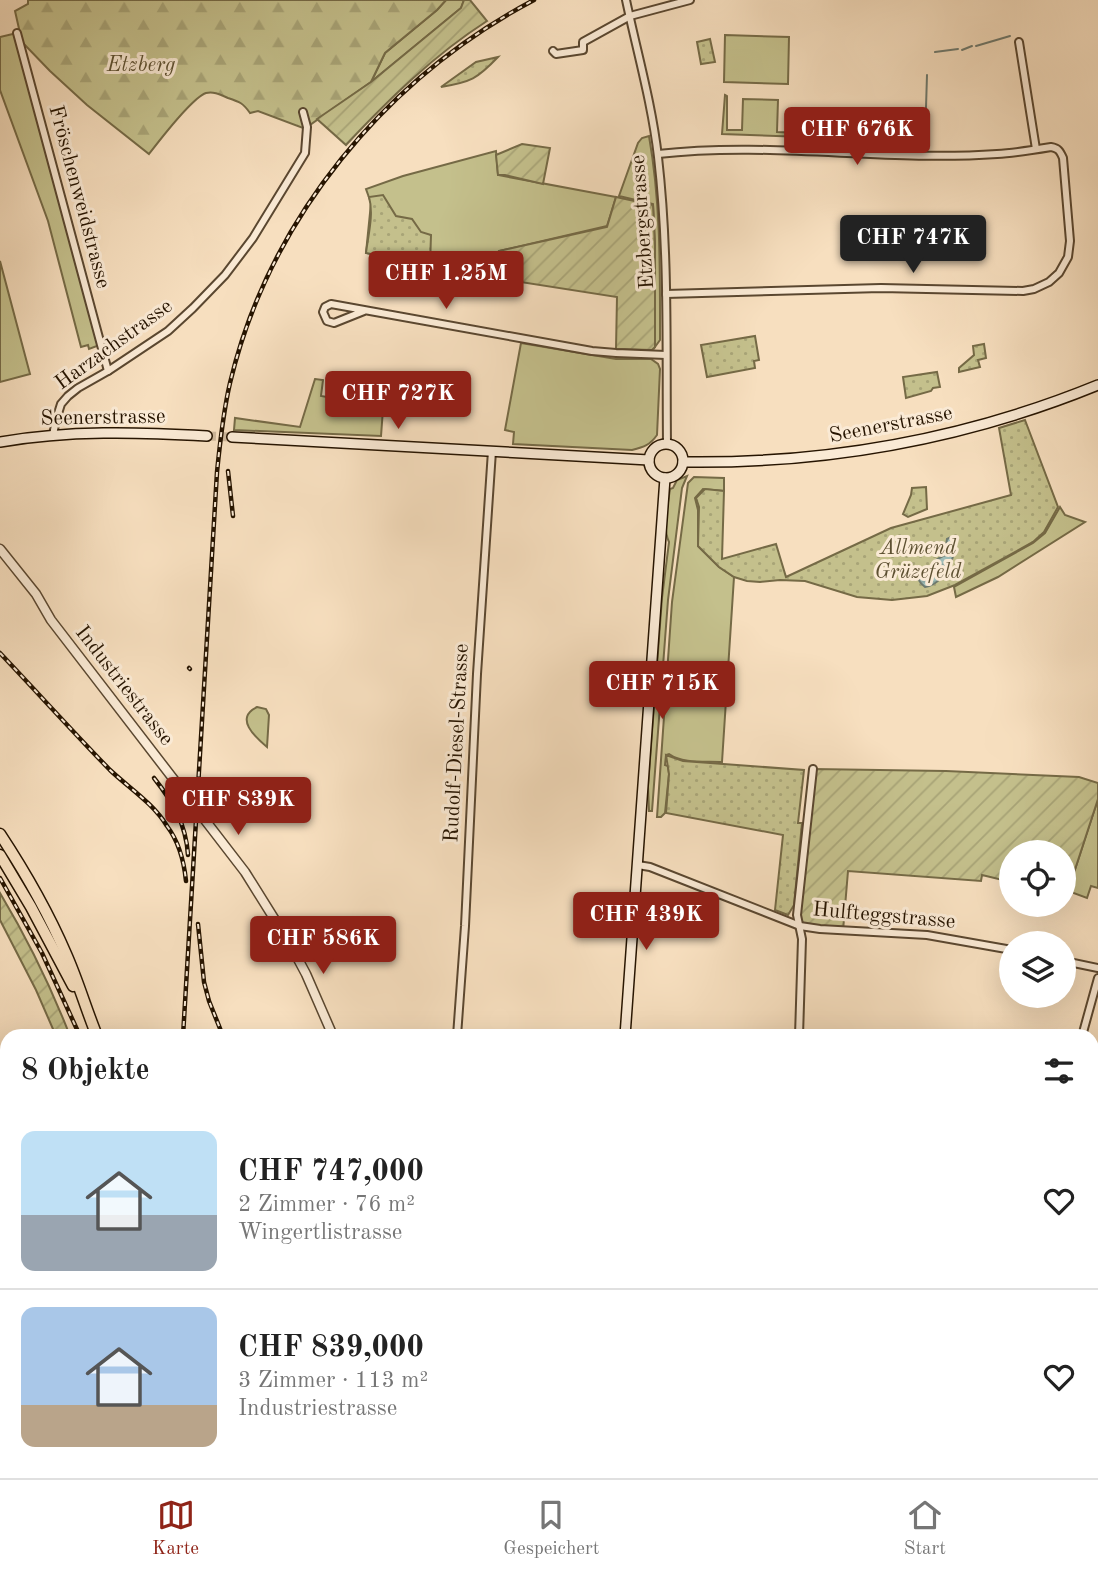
<!DOCTYPE html>
<html lang="de">
<head>
<meta charset="utf-8">
<style>
	body { margin:0; font-family:"Old Standard TT",serif; background:#f6f6f6; color:#222; height:100vh; display:flex; flex-direction:column; font-size:26px; white-space:nowrap }
	* { box-sizing:border-box; margin:0 }
	p { font-size:23px; color:#767676 }
	.icon { flex:none; width:38px; height:38px; fill:none; stroke:currentColor; stroke-width:2; stroke-linecap:round; stroke-linejoin:round }
	.map { position:relative; flex:1; overflow:hidden }
	.details { position:absolute; left:0px; top:1029px; width:1099px; height:450px; display:flex; flex-direction:column; background:#fff; border-radius:21px 21px 0 0; box-shadow:0 7px 28px #0002 }
	.details>* { flex:none }
	.fabs { position:absolute; left:999px; top:840px; display:grid; gap:14px }
	.fabs a { display:grid; place-items:center; width:77px; height:77px; border-radius:50%; background:#fff; box-shadow:0 7px 28px #0002; font-size:35px }
	.price { position:absolute; translate:-50% -60px; padding:0 16px; border-radius:7px; background:#8f2418; color:#fff; font-size:23px; line-height:46px; filter:drop-shadow(0 2px 4px #0008) }
	.price::after { content:''; position:absolute; left:50%; top:42px; width:21px; height:16px; margin-left:-10px; background:inherit; clip-path:polygon(0 0,100% 0,50% 100%) }
	.price.current { background:#222; color:#fff }
	ul { padding:0; list-style:none }
	li { display:flex; align-items:center; gap:21px; height:175px; padding:0 21px }
	li+li { border-top:2px solid #e0e0e0 }
	li span { display:grid; place-items:center; flex:none; width:196px; height:140px; border-radius:14px; color:#555 }
	li>.icon { margin-inline-start:auto }
	span .icon { width:84px; height:84px; fill:#fffc; stroke-width:1 }
	li b { font-size:30px }
	h2 { display:flex; justify-content:space-between; align-items:center; height:84px; padding:0 21px; font-size:30px }
	.menu { display:flex; justify-content:space-around; align-items:center; height:98px; border-top:2px solid #e0e0e0; background:#fff; font-size:19px; color:#767676 }
	.menu a { display:grid; justify-items:center; gap:4px }
	.menu .current { color:#8f2418 }
	.map>svg:first-child { display:block }
	.grass { fill:#c4c08c; stroke:#756a46; stroke-width:2 }
	.forest { fill:url(#forest-firs); stroke:#756a46; stroke-width:2 }
	.park { fill:url(#park-dots); stroke:#756a46; stroke-width:2 }
	.garden { fill:url(#garden-furrows); stroke:#756a46; stroke-width:2 }
	.water { fill:url(#water-rules); stroke:#6e796e; stroke-width:2 }
	.lines { fill:none; stroke-linecap:round; stroke-linejoin:round }
	.stream { stroke:#6e796e; stroke-width:2 }
	.secondary-tunnel { stroke:#cdb699; stroke-width:9; stroke-dasharray:9 4.5; stroke-linecap:butt }
	.minor-casing { stroke:#5a4730; stroke-width:10 }
	.tertiary-casing { stroke:#5a4730; stroke-width:11 }
	.secondary-casing { stroke:#261400; stroke-width:12 }
	.primary-casing { stroke:#261400; stroke-width:13 }
	.minor { stroke:#faead5; stroke-width:6 }
	.tertiary { stroke:#faead5; stroke-width:8 }
	.secondary { stroke:#faead5; stroke-width:9 }
	.primary { stroke:#f7dfbf; stroke-width:10 }
	.rail-casing { stroke:#261400; stroke-width:4.5 }
	.rail { stroke:#faead5; stroke-width:2; stroke-dasharray:5; stroke-linecap:butt }
	.labels { text-anchor:middle; dominant-baseline:central; stroke-width:6; stroke-linejoin:round; paint-order:stroke }
	.park-label { font-size:21px; font-style:italic; fill:#5d5031; stroke:#faead5 }
	.street-label { font-size:21px; fill:#261400; stroke:#faead5 }
</style>
</head>
<body>
<div class="map">
<svg width="1098" height="1478" viewBox="0 0 1098 1478">
	<defs>
		<pattern id="forest-firs" width="22" height="20" patternUnits="userSpaceOnUse" patternTransform="scale(1.75)"><rect width="22" height="20" fill="#c4c08c"/><path d="M5 1l3.5 6h-7zM16 11l3.5 6h-7z" fill="#a8a477"/></pattern>
		<pattern id="park-dots" width="8" height="8" patternUnits="userSpaceOnUse" patternTransform="scale(1.75)"><rect width="8" height="8" fill="#c4c08c"/><path d="M2 2h.1M6 6h.1" fill="none" stroke="#a8a477" stroke-width="1.8" stroke-linecap="round"/></pattern>
		<pattern id="garden-furrows" width="10" height="10" patternUnits="userSpaceOnUse" patternTransform="scale(1.75)"><rect width="10" height="10" fill="#c4c08c"/><path d="M-1 1l2-2M0 10L10 0M9 11l2-2" fill="none" stroke="#a8a477"/></pattern>
		<pattern id="water-rules" width="6" height="5" patternUnits="userSpaceOnUse" patternTransform="scale(1.75)"><rect width="6" height="5" fill="#9ebcb7"/><path d="M0 2.5h6" fill="none" stroke="#88a19c"/></pattern>
	</defs>
	<rect width="100%" height="100%" fill="#f7dfbf"/>
	<filter id="stains"><feTurbulence type="fractalNoise" baseFrequency=".00286" numOctaves="4"/><feColorMatrix values="0 0 0 0 .2 0 0 0 0 .09 0 0 0 0 .02 0 0 0 .5 -.17"/></filter>
	<radialGradient id="worn" r=".72"><stop offset=".6" stop-color="#630" stop-opacity="0"/><stop offset="1" stop-color="#630" stop-opacity=".3"/></radialGradient>
	<g class="grass">
		<path d="M446 0H464L461 8 371 82 385 53 437 10Z"/>
		<path d="M17 33 100 340 97 346 89 349 88 345 81 347 48 221 0 90V37Z"/>
		<path d="M725 35 789 37 788 84 724 82Z"/>
		<path d="M725 95 727 96V130H742L743 99 778 100 777 132 832 134V138L722 134Z"/>
		<path d="M649 136C661 204 660 272 660 340L655 347V246L653 204 619 196 638 143 642 138Z"/>
		<path d="M496 151 498 175 616 197 607 226 499 251 502 279 366 253 371 203 366 189 403 176Z"/>
		<path d="M0 261 30 374 0 382Z"/>
		<path d="M521 343 616 359H651L658 364 660 369 657 435C650 445 644 447 632 450L513 444 514 432 505 430Z"/>
		<path d="M315 379 323 380 321 396 373 405 383 409 381 436 234 430 235 418 300 427Z"/>
		<path d="M687 476 682 488 668 600 652 811H649L648 787 662 598 669 542C662 527 668 505 670 489L673 488 677 480Z"/>
		<path d="M694 477 724 478V491L703 489 695 498 698 510V546L719 567 734 577 722 762C705 761 683 764 669 754L666 755 665 765 668 766 669 774 665 813 661 817H657L672 602 688 483Z"/>
		<path d="M1060 507 1065 515 1085 522 998 577 956 597 954 587 1033 543 1045 533Z"/>
		<path d="M257 707 266 709 269 715 267 747C255 737 234 718 257 707Z"/>
		<path d="M1098 799V888L1091 886 1087 898 1068 891Z"/>
		<path d="M529 1472H911L907 1478H525Z"/>
	</g>
	<path class="forest" d="M28 0H446L437 10 385 53 371 82 307 127 303 128 258 111 250 113C243 103 240 102 228 98 221 95 214 91 206 93 192 98 159 141 149 154L87 105 50 71 22 42 15 11 28 4Z"/>
	<g class="park">
		<path d="M710 39 715 62 701 64 697 42Z"/>
		<path d="M498 57C477 79 471 82 441 87L476 62Z"/>
		<path d="M383 195 396 216 412 219 421 232 431 235 430 266 366 253C368 236 374 214 369 197Z"/>
		<path d="M755 336 759 360 754 361 755 368 707 377 701 345Z"/>
		<path d="M984 344 986 358 978 360 980 367 959 372V368L974 355 973 346Z"/>
		<path d="M937 372 940 387 933 388 931 391 906 398 903 377Z"/>
		<path d="M1025 420 1058 507 1044 532 1033 542 955 585 927 596 892 600 857 597 805 581 780 580 760 582 747 581 734 577 719 567 698 546 699 507 696 498 705 489 724 491 722 559 776 544 786 577 891 528 1011 495 999 428Z"/>
		<path d="M926 487 927 509 908 517 903 514 911 495 912 488Z"/>
		<path d="M666 755 683 761 804 770 798 823H802L794 905 788 915 775 910 783 835 666 813 669 774Z"/>
	</g>
	<g class="garden">
		<path d="M464 0H470L487 21C434 55 389 99 346 145L317 119 371 82 461 8Z"/>
		<path d="M522 144 550 148 543 184 505 175H498L496 155Z"/>
		<path d="M616 197 653 205 655 246V347L652 350 616 349 617 297 502 279 499 251 607 227Z"/>
		<path d="M813 769 946 771 1079 777 1098 783V799L1067 894 1064 893V852H1012L1011 882 982 875 981 881 848 871 843 931 800 926 797 915Z"/>
		<path d="M0 893C27 938 51 987 70 1036H56L36 990 0 920Z"/>
	</g>
	<path class="water" d="M951 537 955 538C958 555 943 585 925 587 911 576 922 572 932 565 933 564 934 561 936 560 939 558 943 556 947 554L946 545 947 539Z"/>
	<g class="lines">
		<g class="stream">
			<path d="M976 46 1010 36"/>
			<path d="M962 50 972 46"/>
			<path d="M935 52 958 49"/>
			<path d="M925 140 927 75"/>
		</g>
		<path class="secondary-tunnel" d="M207 436 232 437"/>
		<defs>
			<g id="minor">
				<path d="M626 0C637 52 652 104 658 157 669 252 666 348 667 444"/>
				<path d="M17 33 108 371"/>
				<path d="M1019 42 1036 149"/>
				<path d="M553 51 556 54 583 50V42L630 16 690 0"/>
				<path d="M658 154C770 141 884 162 997 154 1015 153 1033 150 1051 147 1058 148 1060 151 1063 158L1070 241 1068 257 1059 273 1049 282 1034 289 1023 291 881 288 666 294"/>
				<path d="M364 311 334 323 327 321 323 312 325 307 331 304 592 351 616 353 666 355"/>
				<path d="M53 435 56 420 61 404 68 396 78 388 108 371 168 331 193 308 225 275 253 238 305 153 307 127 303 112"/>
				<path d="M638 865 650 867 800 926 820 929 927 935 1012 950"/>
				<path d="M1064 961 1098 968"/>
				<path d="M457 1036 465 926 477 674 492 451"/>
				<path d="M799 1036 802 939 797 915 813 769"/>
				<path d="M1082 1036 1098 978"/>
				<path d="M1092 1196 1098 1197"/>
				<path d="M0 1302 7 1297"/>
				<path d="M0 1440 7 1451"/>
				<path d="M19 1472 22 1478"/>
				<path d="M397 1472 400 1478"/>
				<path d="M282 1478 297 1472"/>
				<path d="M959 1478 962 1472"/>
			</g>
			<path id="tertiary" d="M0 549 36 594 51 620 245 872 290 944 306 974 333 1036"/>
			<g id="secondary">
				<path d="M232 437 649 460"/>
				<path d="M0 442C69 430 138 432 207 436"/>
				<circle cx="666" cy="461" r="17"/>
				<path d="M683 462C826 464 966 439 1098 385"/>
				<path d="M625 1036 665 478"/>
				<path d="M506 1478 510 1472"/>
			</g>
			<g id="primary">
				<path d="M0 834C25 872 48 912 66 954 78 981 86 1009 97 1036"/>
				<path d="M0 855 31 907 73 986"/>
				<path d="M1092 1307 1098 1286"/>
				<path d="M278 1472 281 1478"/>
				<path d="M1041 1478 1043 1472"/>
			</g>
		</defs>
		<use href="#minor" class="minor-casing"/>
		<use href="#tertiary" class="tertiary-casing"/>
		<use href="#secondary" class="secondary-casing"/>
		<use href="#primary" class="primary-casing"/>
		<use href="#minor" class="minor"/>
		<use href="#tertiary" class="tertiary"/>
		<use href="#secondary" class="secondary"/>
		<use href="#primary" class="primary"/>
		<defs>
			<g id="rail">
				<path d="M228 471 233 516"/>
				<path d="M0 653C37 692 73 732 110 770 129 788 153 803 167 826 179 842 184 861 186 881"/>
				<path d="M189 668 190 669"/>
				<path d="M154 778C173 802 186 824 188 855"/>
				<path d="M0 878 42 953 80 1036"/>
				<path d="M198 924 204 982 209 1001 223 1036"/>
				<path d="M183 1036 217 472C220 442 223 413 230 383 269 219 386 78 534 0"/>
				<path d="M0 1417 7 1429"/>
				<path d="M37 1472 40 1478"/>
				<path d="M112 1472 113 1478"/>
				<path d="M180 1472 181 1478"/>
				<path d="M136 1478V1472"/>
				<path d="M151 1478V1472"/>
			</g>
		</defs>
		<use href="#rail" class="rail-casing"/>
		<use href="#rail" class="rail"/>
	</g>
	<g class="labels">
		<g class="park-label">
			<text x="141" y="65">Etzberg</text>
			<text x="918" y="548">Allmend<tspan x="918" dy="24">Grüzefeld</tspan></text>
		</g>
		<g class="street-label">
			<text transform="translate(79 197) rotate(75)">Fröschenweidstrasse</text>
			<text transform="translate(643 222) rotate(-94)">Etzbergstrasse</text>
			<text transform="translate(114 345) rotate(-36)">Harzachstrasse</text>
			<text transform="translate(103 418) rotate(-1)">Seenerstrasse</text>
			<text transform="translate(891 425) rotate(-11)">Seenerstrasse</text>
			<text transform="translate(124 686) rotate(52)">Industriestrasse</text>
			<text transform="translate(457 743) rotate(-87)">Rudolf-Diesel-Strasse</text>
			<text transform="translate(884 916) rotate(5)">Hulfteggstrasse</text>
		</g>
	</g>
	<rect width="100%" height="100%" filter="url(#stains)"/>
	<rect width="100%" height="100%" fill="url(#worn)"/>
</svg>
<div class="fabs">
<a><svg class="icon" aria-label="locate" viewBox="0 0 24 24"><circle cx="12" cy="12" r="6"/><path d="M12 2v4M12 18v4M2 12h4M18 12h4"/></svg></a>
<a><svg class="icon" aria-label="layers" viewBox="0 0 24 24"><path d="M12 4l9 5-9 5-9-5zM3 14l9 5 9-5"/></svg></a>
</div>
<b class="price" style="left:857px;top:167px">CHF 676K</b>
<b class="price current" style="left:913px;top:275px">CHF 747K</b>
<b class="price" style="left:446px;top:311px">CHF 1.25M</b>
<b class="price" style="left:398px;top:431px">CHF 727K</b>
<b class="price" style="left:662px;top:721px">CHF 715K</b>
<b class="price" style="left:238px;top:837px">CHF 839K</b>
<b class="price" style="left:646px;top:952px">CHF 439K</b>
<b class="price" style="left:323px;top:976px">CHF 586K</b>
<section class="details">
<h2>8 Objekte<svg class="icon" aria-label="filters" viewBox="0 0 24 24"><path d="M4 7h16M4 17h16"/><circle cx="9" cy="7" r="2"/><circle cx="15" cy="17" r="2"/></svg></h2>
<ul>
<li><span style="background:linear-gradient(#bfe0f5 60%,#9aa5b1 0)"><svg class="icon" aria-label="home" viewBox="0 0 24 24"><path d="M3 11l9-7 9 7M6 9v11h12V9"/></svg></span><div><b>CHF 747,000</b><p>2 Zimmer · 76 m²</p><p>Wingertlistrasse</p></div><svg class="icon" aria-label="heart" viewBox="0 0 24 24"><path d="M12 20l-8-8c-3-5 5-10 8-4 3-6 11-1 8 4z"/></svg></li>
<li><span style="background:linear-gradient(#a9c7e8 70%,#b9a48a 0)"><svg class="icon" aria-label="home" viewBox="0 0 24 24"><path d="M3 11l9-7 9 7M6 9v11h12V9"/></svg></span><div><b>CHF 839,000</b><p>3 Zimmer · 113 m²</p><p>Industriestrasse</p></div><svg class="icon" aria-label="heart" viewBox="0 0 24 24"><path d="M12 20l-8-8c-3-5 5-10 8-4 3-6 11-1 8 4z"/></svg></li>
</ul>
</section>
</div>
<nav class="menu">
<a class="current"><svg class="icon" aria-label="map" viewBox="0 0 24 24"><path d="M3 6l6-2 6 2 6-2v14l-6 2-6-2-6 2zM9 4v14M15 6v14"/></svg>Karte</a>
<a><svg class="icon" aria-label="saved" viewBox="0 0 24 24"><path d="M7 4h10v16l-5-4-5 4z"/></svg>Gespeichert</a>
<a><svg class="icon" aria-label="home" viewBox="0 0 24 24"><path d="M3 11l9-7 9 7M6 9v11h12V9"/></svg>Start</a>
</nav>
</body>
</html>
